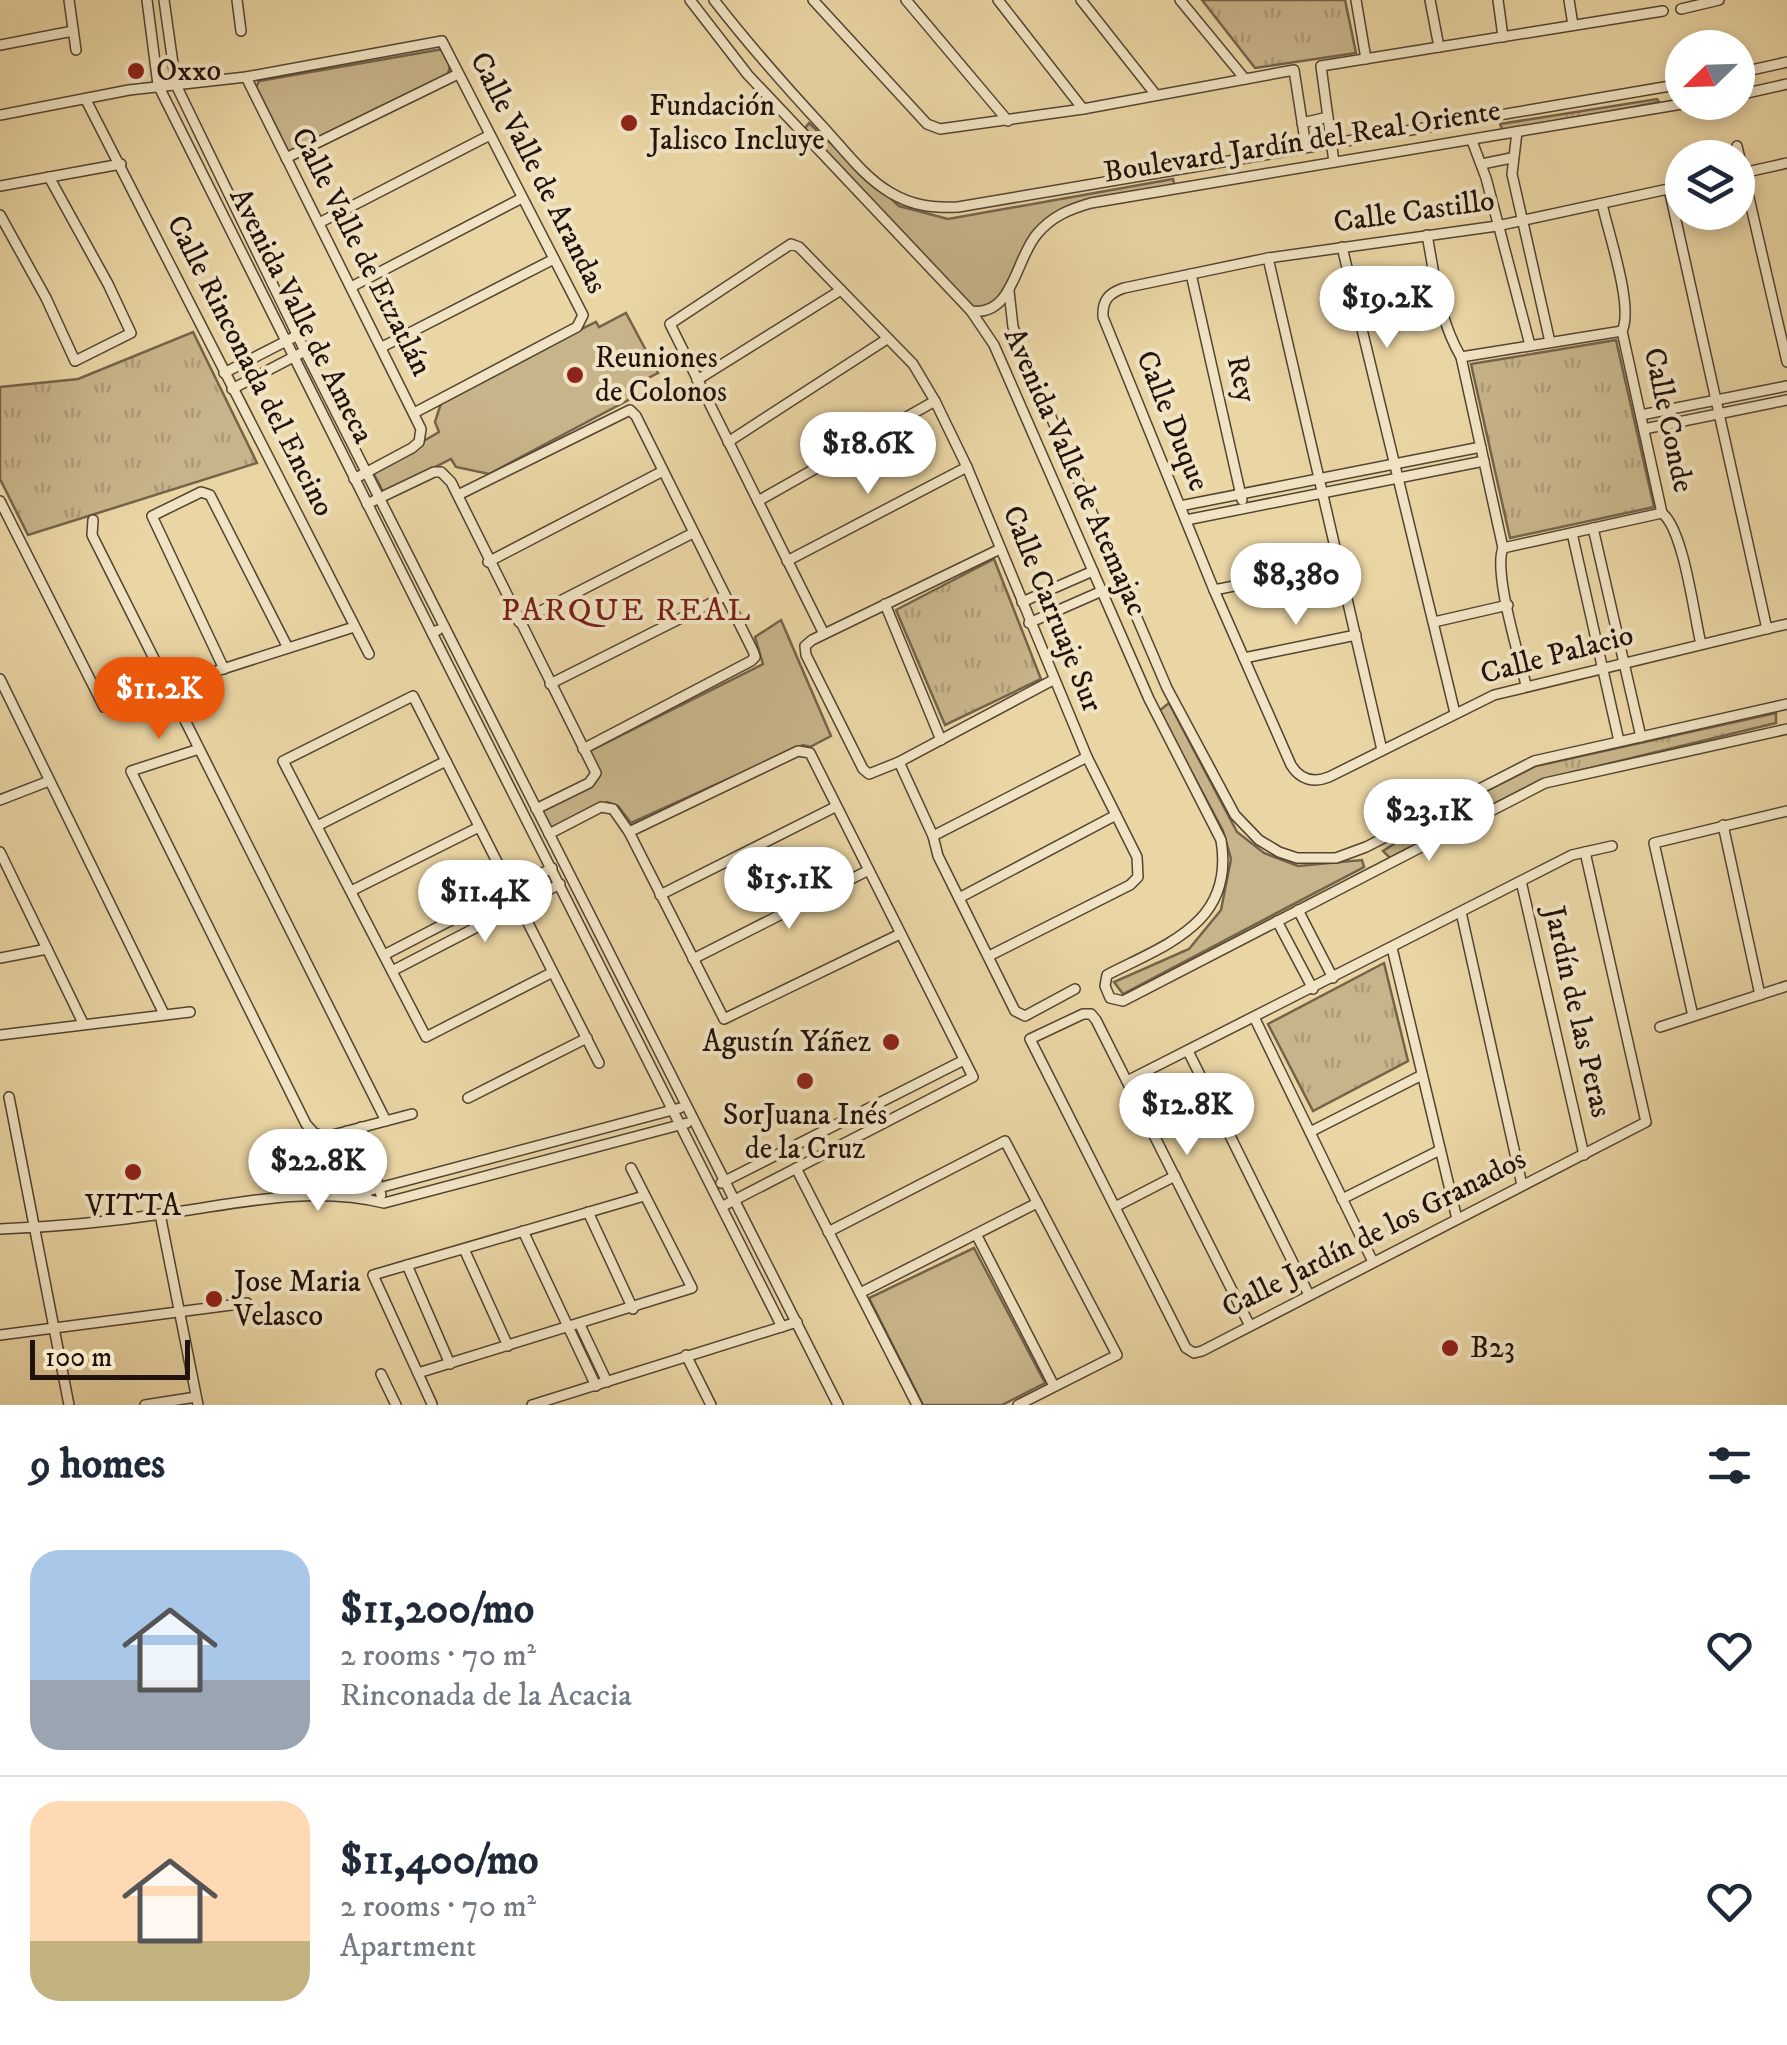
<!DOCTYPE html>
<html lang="en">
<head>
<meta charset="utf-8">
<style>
	body { margin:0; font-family:"IM FELL DW Pica",serif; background:#f2f2f3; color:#1f2937; height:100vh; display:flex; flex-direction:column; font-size:38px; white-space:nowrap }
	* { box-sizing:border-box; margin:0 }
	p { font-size:32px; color:#747a83 }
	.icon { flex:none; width:55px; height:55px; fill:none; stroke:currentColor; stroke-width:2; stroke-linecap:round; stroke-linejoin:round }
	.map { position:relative; height:1405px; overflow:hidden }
	.side { display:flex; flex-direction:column; background:#fff; flex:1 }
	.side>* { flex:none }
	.needle { width:65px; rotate:247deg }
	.fabs { position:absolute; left:1665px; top:30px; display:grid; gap:20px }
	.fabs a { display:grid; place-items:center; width:90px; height:90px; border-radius:50%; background:#fff; box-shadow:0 5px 15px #0003; font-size:50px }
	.scale { position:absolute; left:30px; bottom:25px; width:160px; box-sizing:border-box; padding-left:10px; border:5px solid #21120b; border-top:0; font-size:28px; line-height:35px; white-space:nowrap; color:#21120b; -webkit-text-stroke:8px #f1e4c4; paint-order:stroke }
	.price { position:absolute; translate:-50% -85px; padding:0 22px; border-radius:35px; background:#fff; color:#222; font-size:32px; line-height:65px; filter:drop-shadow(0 2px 5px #0008) }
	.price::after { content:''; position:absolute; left:50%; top:60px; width:30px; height:22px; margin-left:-15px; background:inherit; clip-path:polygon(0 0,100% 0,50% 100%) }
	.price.on { background:#ea580c; color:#fff }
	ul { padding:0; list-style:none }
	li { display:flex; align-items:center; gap:30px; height:250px; padding:0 30px }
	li+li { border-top:2px solid #e0e1e3 }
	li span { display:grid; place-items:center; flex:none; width:280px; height:200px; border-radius:30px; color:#555 }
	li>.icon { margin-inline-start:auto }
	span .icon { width:120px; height:120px; fill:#fffc; stroke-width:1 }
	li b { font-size:42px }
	h2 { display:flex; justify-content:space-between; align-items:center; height:120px; padding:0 30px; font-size:42px }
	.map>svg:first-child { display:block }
	.grass { fill:url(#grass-tufts); stroke:#74634a; stroke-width:2.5 }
	.park { fill:#c8b48a; stroke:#74634a; stroke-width:2.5 }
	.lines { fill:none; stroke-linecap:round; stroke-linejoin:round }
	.minor-casing { stroke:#534331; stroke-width:12 }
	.minor { stroke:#f1e4c4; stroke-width:9 }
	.poi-dot { fill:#8f2418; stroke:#f1e4c4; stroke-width:4 }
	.labels { text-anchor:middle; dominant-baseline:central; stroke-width:8; stroke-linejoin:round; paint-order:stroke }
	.poi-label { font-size:30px; fill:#21120b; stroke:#f1e4c4; text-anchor:start }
	.street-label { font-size:30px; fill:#21120b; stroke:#f1e4c4 }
	.neighbourhood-label { font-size:32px; letter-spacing:2.5px; fill:#7a1f14; stroke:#f1e4c4 }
</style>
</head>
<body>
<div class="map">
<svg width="1787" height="1405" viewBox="0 0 1787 1405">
	<defs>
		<pattern id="grass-tufts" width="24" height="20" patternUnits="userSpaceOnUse" patternTransform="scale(2.5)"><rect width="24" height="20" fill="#c8b48a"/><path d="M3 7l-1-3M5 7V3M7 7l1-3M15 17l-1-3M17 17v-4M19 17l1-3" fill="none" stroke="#ac9a76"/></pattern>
	</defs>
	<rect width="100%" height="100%" fill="#ead5a4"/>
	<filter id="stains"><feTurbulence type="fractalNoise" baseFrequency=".002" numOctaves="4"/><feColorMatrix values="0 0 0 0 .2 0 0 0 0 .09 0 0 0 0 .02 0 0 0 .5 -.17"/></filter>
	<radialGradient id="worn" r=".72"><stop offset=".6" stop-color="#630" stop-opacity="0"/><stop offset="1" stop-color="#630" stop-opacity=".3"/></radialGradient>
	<g class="grass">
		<path d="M1202 0H1345L1356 53 1255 68Z"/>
		<path d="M1657 99 1659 102 1504 133 1500 124Z"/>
		<path d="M193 332 257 463 28 535 0 479V387L78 379Z"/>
		<path d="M1616 340 1654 507 1510 538 1471 364Z"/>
		<path d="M994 559 1041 679 945 725 896 610Z"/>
		<path d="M1776 713V723L1541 780 1390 858 1383 851 1441 814 1536 766Z"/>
		<path d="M1384 963 1408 1061 1313 1111 1268 1024Z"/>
	</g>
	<g class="park">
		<path d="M443 49 450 66 448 74 287 154 255 90 259 81Z"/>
		<path d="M809 123 899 206 948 219 1173 179 1175 187 1091 201 1047 222 1002 300 985 312 971 310 803 131Z"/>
		<path d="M626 313 658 373 629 388 634 397 489 474 456 467 451 459 384 493 372 471 439 432 435 422 443 397 596 322 599 327Z"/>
		<path d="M781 620 831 736 810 747 803 745 631 823 618 806 607 802 551 828 541 810 596 780 590 751 763 664 755 637Z"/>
		<path d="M1169 703 1237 832 1264 853 1298 866 1362 860 1364 867 1123 994 1114 982 1189 949 1221 910 1231 859 1223 831 1159 711Z"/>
		<path d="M974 1248 1045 1383 1002 1405H923L869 1298Z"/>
	</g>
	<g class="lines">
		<defs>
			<g id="minor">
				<path d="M69 0 76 50"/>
				<path d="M147 0 158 85 432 633 438 630"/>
				<path d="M164 0 176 85 305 351 838 1405"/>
				<path d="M237 0 241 31"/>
				<path d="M690 0 748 75 971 311 994 345 1149 699 1221 840C1235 923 1167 944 1107 975L1105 986 1110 998 1123 1001 1545 783 1787 729"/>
				<path d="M714 0C749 45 786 87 825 129 845 151 865 178 891 193 913 206 933 208 958 207L1682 84"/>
				<path d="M813 0 927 124 940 129 1083 109 1294 70 1306 147"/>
				<path d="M906 0 1008 121"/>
				<path d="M998 0 1083 109"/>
				<path d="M1081 0 1156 95"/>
				<path d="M1180 0 1245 79"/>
				<path d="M1356 0 1366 59"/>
				<path d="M1430 0 1439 47"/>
				<path d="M1498 0 1503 37"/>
				<path d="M1569 0 1573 25"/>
				<path d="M1681 9 1719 0"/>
				<path d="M0 45 73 31"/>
				<path d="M1738 73 1787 62"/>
				<path d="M246 77 421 429 419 442 412 448 354 479"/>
				<path d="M1738 95 1787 84"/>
				<path d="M86 100 369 654"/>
				<path d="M0 115 129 90 246 77 442 41 583 315 577 327 414 413"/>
				<path d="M1302 123 1328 117"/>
				<path d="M1517 132 1512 174 1550 342"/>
				<path d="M1472 141 1486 178 1530 345"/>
				<path d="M1737 146 1787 362"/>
				<path d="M286 158 458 74"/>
				<path d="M1334 162 1321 66 1663 11"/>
				<path d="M1482 164 1511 158"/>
				<path d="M1738 174 1787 163"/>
				<path d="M0 186 121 164"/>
				<path d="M1682 186 1497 226 1268 258 1124 288C1109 293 1102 300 1103 317L1214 590 1291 765C1300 780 1314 783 1329 777L1494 695 1787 624"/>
				<path d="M1669 189 1767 629"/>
				<path d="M1602 204C1608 232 1634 307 1622 331L1662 513C1684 530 1694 616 1701 644"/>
				<path d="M0 215 46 298 75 361 131 333 108 284 49 177"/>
				<path d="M319 223 490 135"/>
				<path d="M1427 235C1435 277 1439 320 1461 357L1503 548C1493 572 1519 656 1526 685"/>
				<path d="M1342 247 1455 713"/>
				<path d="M1268 258 1382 750"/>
				<path d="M1191 274 1242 500"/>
				<path d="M351 287 522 198"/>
				<path d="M1009 291 1013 327 1018 340 1167 688 1235 815 1259 840 1279 852 1297 858H1336L1366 847 1534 761 1787 704"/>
				<path d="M971 311C1013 317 1015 260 1037 234 1052 216 1070 209 1091 203L1694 102"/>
				<path d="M382 347 554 259"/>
				<path d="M1461 357 1622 331"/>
				<path d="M224 373 298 335"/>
				<path d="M697 380 841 290"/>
				<path d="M232 389 305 351"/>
				<path d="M1641 415 1787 386"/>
				<path d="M1644 429 1787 400"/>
				<path d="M728 442 887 339"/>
				<path d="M458 495 630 410 636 416 753 651 755 657 751 661 583 749"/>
				<path d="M0 501 104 707 354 627"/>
				<path d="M758 501 935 401"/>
				<path d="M367 504 434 472H441L451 482 596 773 589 783 536 809"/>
				<path d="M1180 506 1481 447"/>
				<path d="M93 520 92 535 386 1121"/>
				<path d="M1186 520 1484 461"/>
				<path d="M1593 528 1641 737"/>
				<path d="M1572 533 1619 741"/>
				<path d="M1503 548 1662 513"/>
				<path d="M1000 549 812 640 805 646 806 655 863 769 869 774 899 762 1053 680"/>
				<path d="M787 561 967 467"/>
				<path d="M488 562 663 471"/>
				<path d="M1214 590 1340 565"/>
				<path d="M1022 602 1093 571"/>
				<path d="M885 604 941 740"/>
				<path d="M519 622 693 533"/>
				<path d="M1434 622 1508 605"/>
				<path d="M1029 623 1102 591"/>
				<path d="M432 633 782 1327"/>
				<path d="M824 634 670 324 791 244 799 247 913 364 935 401 967 467 1087 757 1137 857 1138 877 1130 885 989 956"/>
				<path d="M1244 658 1356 635"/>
				<path d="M224 669 152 516 201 492 210 495 288 648"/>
				<path d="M0 679 164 1014"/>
				<path d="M550 684 725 596"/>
				<path d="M199 749 131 771 306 1124 314 1133 325 1137 412 1114"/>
				<path d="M899 762 933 836 938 856 1015 1011 1025 1016 1075 989"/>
				<path d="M0 800 49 781"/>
				<path d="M1723 825 1760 995"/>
				<path d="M317 826 446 761"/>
				<path d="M629 832 798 751 810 753 973 1077 723 1206"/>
				<path d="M549 834 601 807 613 809 629 832 724 1019 900 934"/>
				<path d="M933 836 1087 757"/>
				<path d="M0 852 83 1023"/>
				<path d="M1521 881 1584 1155"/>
				<path d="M351 891 479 827"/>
				<path d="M660 895 835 807"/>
				<path d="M959 898 1116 815"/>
				<path d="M1298 910 1333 978"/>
				<path d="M1461 912 1522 1185"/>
				<path d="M1277 921 1313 989"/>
				<path d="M1392 948 1457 1219"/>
				<path d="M384 955 552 868"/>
				<path d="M0 958 47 949"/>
				<path d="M693 959 867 871"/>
				<path d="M392 971 560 884"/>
				<path d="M553 972 426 1037 283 761 413 696C475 818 537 941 599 1063"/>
				<path d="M1693 1016 1654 843 1787 811"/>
				<path d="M1255 1019 1373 1262"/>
				<path d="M1660 1027 1787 986"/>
				<path d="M0 1035 190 1012"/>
				<path d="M1188 1051 1309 1295"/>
				<path d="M1127 1081 1572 855 1612 846"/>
				<path d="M9 1097 69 1405"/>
				<path d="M468 1098 587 1038"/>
				<path d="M361 1127 381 1195"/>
				<path d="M347 1131 367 1196"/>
				<path d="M1310 1132 1422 1075"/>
				<path d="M796 1168 917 1405"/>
				<path d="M721 1183 964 1060"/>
				<path d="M356 1194 680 1108"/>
				<path d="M1342 1199 1440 1150"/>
				<path d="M1115 1207 1175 1176"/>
				<path d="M588 1212 633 1309"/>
				<path d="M160 1214 198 1405"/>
				<path d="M0 1229C54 1227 108 1222 162 1214 237 1204 308 1185 384 1203L687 1123"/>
				<path d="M523 1231 596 1386"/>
				<path d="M828 1232 1005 1141 1117 1355 1018 1405"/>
				<path d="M976 1234 1054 1386"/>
				<path d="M464 1249 508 1346"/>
				<path d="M407 1265 450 1364"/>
				<path d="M860 1293 1037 1203"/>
				<path d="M580 1325 607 1382"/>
				<path d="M1250 1326 1096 1020 1091 1014H1083L1030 1039 1186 1348 1194 1353 1202 1351 1646 1122 1585 852"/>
				<path d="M0 1335 247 1303"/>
				<path d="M686 1355 711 1405"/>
				<path d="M418 1373 692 1288 631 1168"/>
				<path d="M381 1374 396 1405"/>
				<path d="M432 1404 373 1275 644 1196"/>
				<path d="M145 1405 196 1397"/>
				<path d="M532 1405 797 1322"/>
			</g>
		</defs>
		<use href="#minor" class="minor-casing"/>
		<use href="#minor" class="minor"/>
	</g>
	<g class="poi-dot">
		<circle cx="136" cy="71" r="10"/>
		<circle cx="629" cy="123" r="10"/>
		<circle cx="575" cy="375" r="10"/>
		<circle cx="891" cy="1042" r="10"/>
		<circle cx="805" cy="1081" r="10"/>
		<circle cx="133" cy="1172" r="10"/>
		<circle cx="214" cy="1299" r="10"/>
		<circle cx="1450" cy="1348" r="10"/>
	</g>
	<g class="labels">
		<g class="poi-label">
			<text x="156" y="71">Oxxo</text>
			<text x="649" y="106">Fundación<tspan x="649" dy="34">Jalisco Incluye</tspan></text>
			<text x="595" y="358">Reuniones<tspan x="595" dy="34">de Colonos</tspan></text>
			<text x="871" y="1042" text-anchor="end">Agustín Yáñez</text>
			<text x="805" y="1115" text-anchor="middle">SorJuana Inés<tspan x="805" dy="34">de la Cruz</tspan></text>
			<text x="133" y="1206" text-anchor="middle">VITTA</text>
			<text x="234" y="1282">Jose Maria<tspan x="234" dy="34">Velasco</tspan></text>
			<text x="1470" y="1348">B23</text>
		</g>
		<g class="street-label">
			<text transform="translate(1302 142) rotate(-9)">Boulevard Jardín del Real Oriente</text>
			<text transform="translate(538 173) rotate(63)">Calle Valle de Arandas</text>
			<text transform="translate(1414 212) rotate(-8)">Calle Castillo</text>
			<text transform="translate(361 252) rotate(63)">Calle Valle de Etzatlán</text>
			<text transform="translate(301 316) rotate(63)">Avenida Valle de Ameca</text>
			<text transform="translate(250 366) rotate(63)">Calle Rinconada del Encino</text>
			<text transform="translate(1241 379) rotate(77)">Rey</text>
			<text transform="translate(1668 420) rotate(78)">Calle Conde</text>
			<text transform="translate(1172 421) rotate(68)">Calle Duque</text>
			<text transform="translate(1075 472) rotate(66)">Avenida Valle de Atemajac</text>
			<text transform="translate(1052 609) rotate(68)">Calle Carruaje Sur</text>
			<text transform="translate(1557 655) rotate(-15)">Calle Palacio</text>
			<text transform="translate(1577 1012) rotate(77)">Jardín de las Peras</text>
			<text transform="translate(1374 1234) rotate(-27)">Calle Jardín de los Granados</text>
		</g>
		<g class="neighbourhood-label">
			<text x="627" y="611">PARQUE REAL</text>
		</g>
	</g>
	<rect width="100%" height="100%" filter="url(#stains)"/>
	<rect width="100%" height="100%" fill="url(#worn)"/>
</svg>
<div class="fabs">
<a><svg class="needle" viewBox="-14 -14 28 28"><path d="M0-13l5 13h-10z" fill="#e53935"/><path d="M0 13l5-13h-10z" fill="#747a83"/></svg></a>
<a><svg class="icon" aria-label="layers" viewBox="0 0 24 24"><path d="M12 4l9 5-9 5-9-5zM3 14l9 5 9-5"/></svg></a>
</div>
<div class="scale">100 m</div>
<b class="price" style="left:1387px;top:351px">$19.2K</b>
<b class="price" style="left:868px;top:497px">$18.6K</b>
<b class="price" style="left:1296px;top:628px">$8,380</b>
<b class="price on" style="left:159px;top:742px">$11.2K</b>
<b class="price" style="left:1429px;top:864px">$23.1K</b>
<b class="price" style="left:789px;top:932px">$15.1K</b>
<b class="price" style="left:485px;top:945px">$11.4K</b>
<b class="price" style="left:1187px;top:1158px">$12.8K</b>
<b class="price" style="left:318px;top:1214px">$22.8K</b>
</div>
<section class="side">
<h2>9 homes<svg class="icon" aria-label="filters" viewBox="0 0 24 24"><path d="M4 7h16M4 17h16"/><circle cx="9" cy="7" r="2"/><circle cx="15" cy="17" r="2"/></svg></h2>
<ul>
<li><span style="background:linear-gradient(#a9c7e8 65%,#9aa5b1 0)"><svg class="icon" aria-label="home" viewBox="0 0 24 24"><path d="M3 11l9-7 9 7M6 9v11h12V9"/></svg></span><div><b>$11,200/mo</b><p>2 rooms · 70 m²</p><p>Rinconada de la Acacia</p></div><svg class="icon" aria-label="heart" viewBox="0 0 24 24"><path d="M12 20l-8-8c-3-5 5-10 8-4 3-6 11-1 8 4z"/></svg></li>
<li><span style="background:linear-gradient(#ffd9b3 70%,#c2b280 0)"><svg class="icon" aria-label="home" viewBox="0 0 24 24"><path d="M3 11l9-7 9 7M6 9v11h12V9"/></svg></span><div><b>$11,400/mo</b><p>2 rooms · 70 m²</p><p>Apartment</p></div><svg class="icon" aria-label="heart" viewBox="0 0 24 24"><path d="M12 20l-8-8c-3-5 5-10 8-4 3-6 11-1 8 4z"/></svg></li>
</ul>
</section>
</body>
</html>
